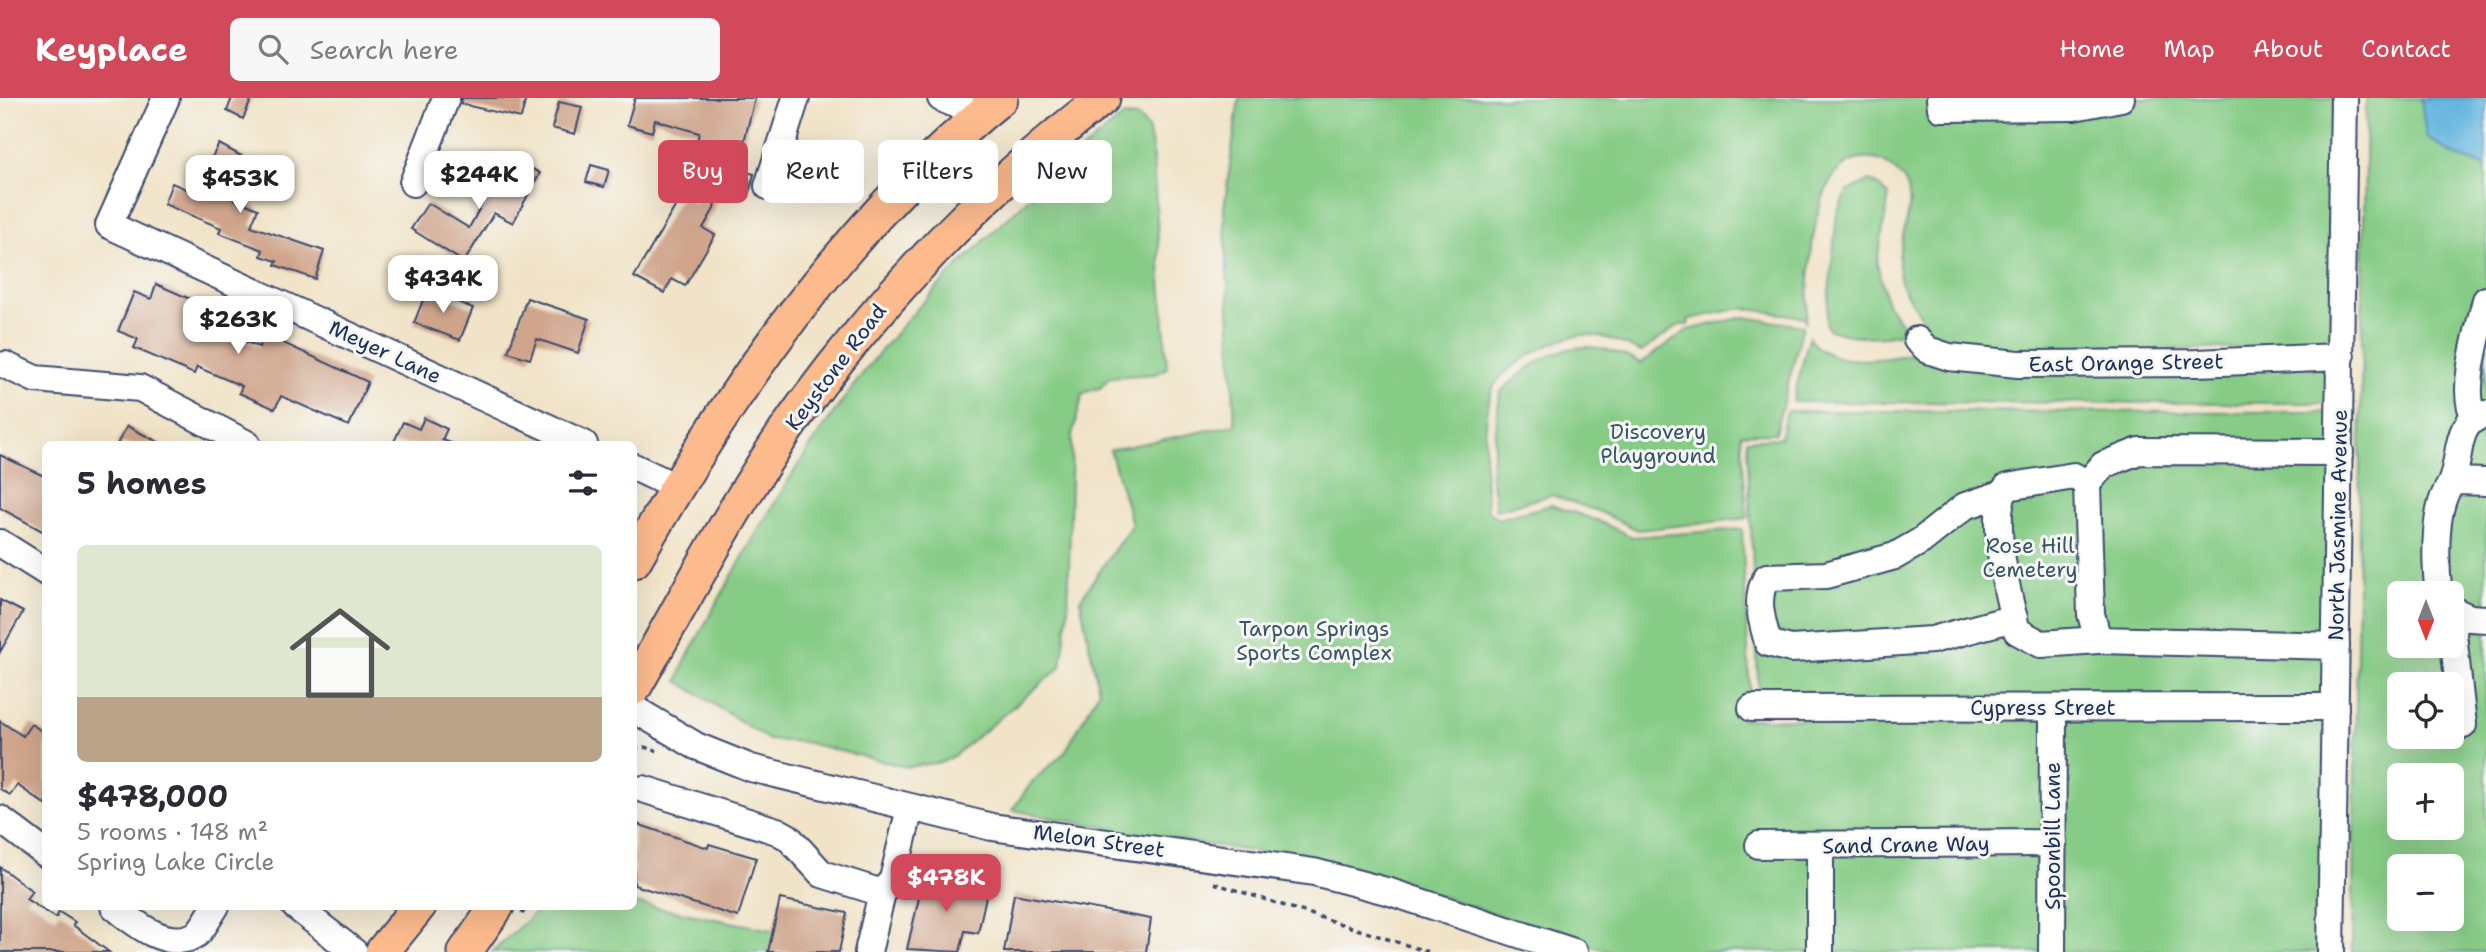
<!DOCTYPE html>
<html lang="en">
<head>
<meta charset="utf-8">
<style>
	body { margin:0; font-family:"Shantell Sans",sans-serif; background:#f7f7f7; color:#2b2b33; height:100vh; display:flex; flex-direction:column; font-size:26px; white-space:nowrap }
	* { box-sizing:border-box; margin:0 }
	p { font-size:23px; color:#7c7c81 }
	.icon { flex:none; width:38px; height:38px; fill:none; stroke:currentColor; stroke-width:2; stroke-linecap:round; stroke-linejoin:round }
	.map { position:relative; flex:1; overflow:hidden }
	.sheet { position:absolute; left:42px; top:343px; width:595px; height:469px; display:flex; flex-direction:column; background:#fff; border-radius:10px; box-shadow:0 7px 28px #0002 }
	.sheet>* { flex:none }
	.banner { position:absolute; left:658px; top:42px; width:665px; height:63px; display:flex; gap:14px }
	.needle { width:46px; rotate:180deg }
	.tools { position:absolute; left:2387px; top:483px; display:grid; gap:14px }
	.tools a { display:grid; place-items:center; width:77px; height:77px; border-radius:10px; background:#fff; box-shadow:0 7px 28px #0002; font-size:35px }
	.price { position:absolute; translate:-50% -60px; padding:0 16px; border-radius:14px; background:#fff; color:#222; font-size:23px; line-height:46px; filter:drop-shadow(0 2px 4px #0008) }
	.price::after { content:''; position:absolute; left:50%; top:42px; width:21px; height:16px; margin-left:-10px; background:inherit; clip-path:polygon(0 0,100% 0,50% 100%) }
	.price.on { background:#d1495b; color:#fff }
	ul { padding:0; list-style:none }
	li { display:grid; align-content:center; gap:14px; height:371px; padding:0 35px }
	li span { display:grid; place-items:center; height:217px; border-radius:10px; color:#555 }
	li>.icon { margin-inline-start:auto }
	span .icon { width:126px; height:126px; fill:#fffc; stroke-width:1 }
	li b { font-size:30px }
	h2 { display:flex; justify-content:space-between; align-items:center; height:84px; padding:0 35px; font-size:30px }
	.tag { padding:0 24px; border-radius:10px; background:#fff; box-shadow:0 7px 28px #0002; font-size:24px; line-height:63px }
	.tag.on { background:#d1495b; color:#fff }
	header { display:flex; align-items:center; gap:42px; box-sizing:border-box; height:98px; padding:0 35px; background:#d1495b; color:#fff }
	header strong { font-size:33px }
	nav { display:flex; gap:38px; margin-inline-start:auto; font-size:24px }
	.search { width:490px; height:63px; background:#f7f7f7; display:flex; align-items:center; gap:18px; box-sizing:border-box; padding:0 24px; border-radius:10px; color:#7c7c81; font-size:26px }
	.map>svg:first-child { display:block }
	.green { fill:#86cc86; stroke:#507e72; stroke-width:2; fill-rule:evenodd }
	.water { fill:#64b4df; stroke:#40729e; stroke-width:2 }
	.building { fill:#cfa48b }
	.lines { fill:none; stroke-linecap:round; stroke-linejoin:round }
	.minor-casing { stroke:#3b4a6e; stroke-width:30 }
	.major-casing { stroke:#3b4a6e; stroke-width:37 }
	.path { stroke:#3b4a6e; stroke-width:3.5; stroke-dasharray:5 5; stroke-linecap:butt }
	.minor { stroke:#fff; stroke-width:26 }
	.major { stroke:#fcba8d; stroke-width:33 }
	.labels { text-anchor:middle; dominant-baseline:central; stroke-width:6; stroke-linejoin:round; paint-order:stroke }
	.street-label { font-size:21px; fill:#1b2f5e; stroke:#f6f6f2 }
	.park-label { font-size:21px; fill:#365668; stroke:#f6f6f2 }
</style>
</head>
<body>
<header>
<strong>Keyplace</strong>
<div class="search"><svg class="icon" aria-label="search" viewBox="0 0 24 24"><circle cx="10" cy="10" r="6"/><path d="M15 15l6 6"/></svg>Search here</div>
<nav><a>Home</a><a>Map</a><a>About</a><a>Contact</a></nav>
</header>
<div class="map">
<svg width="2486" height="854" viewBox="0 0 2486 854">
	<rect width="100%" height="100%" fill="#f6f6f2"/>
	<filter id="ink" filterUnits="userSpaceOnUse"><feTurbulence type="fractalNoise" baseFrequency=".0143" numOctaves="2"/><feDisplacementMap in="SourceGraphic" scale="14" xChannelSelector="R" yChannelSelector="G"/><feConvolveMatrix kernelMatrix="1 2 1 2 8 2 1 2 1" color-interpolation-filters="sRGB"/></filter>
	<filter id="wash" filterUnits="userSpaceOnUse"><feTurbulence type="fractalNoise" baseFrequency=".00686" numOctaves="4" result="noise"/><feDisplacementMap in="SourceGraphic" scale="28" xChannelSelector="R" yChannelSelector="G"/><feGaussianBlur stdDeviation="1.57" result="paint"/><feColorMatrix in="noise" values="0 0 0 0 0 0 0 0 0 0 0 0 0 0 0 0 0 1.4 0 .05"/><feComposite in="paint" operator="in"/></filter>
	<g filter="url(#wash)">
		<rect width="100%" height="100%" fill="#f1e3c7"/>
		<g class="green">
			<path d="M1239 0H2334L2331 248 2019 255 1951 248 1927 237C1925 213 1905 203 1900 180 1894 145 1915 117 1908 91 1905 79 1889 65 1878 62 1806 44 1811 182 1806 223L1804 219 1742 210 1689 221 1688 227H1679L1641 254C1625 246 1607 238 1589 237 1564 234 1503 267 1493 290 1482 316 1484 385 1488 413L1498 421 1551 407 1596 422 1632 439 1742 431 1750 598 1742 599V621H2325L2320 854H1610L1409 788 1307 761 1156 739 1012 712 1032 684 1065 654 1099 593 1080 502 1132 426 1110 352 1235 327 1224 111Z"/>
			<path d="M2366 0H2486V854H2352ZM2399 495H2452V548H2399ZM2399 586H2452V639H2399ZM2399 677H2452V730H2399ZM2399 768H2452V821H2399Z"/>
			<path d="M1124 18 1138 19 1148 30 1152 49 1167 270 1156 276 1110 279 1100 290 1083 295 1072 338 1068 514 1061 569 955 657 943 664 906 669 804 644 769 642 678 583 685 563C745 452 808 339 890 242 927 197 970 156 1012 116 1048 82 1084 48 1124 18Z"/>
			<path d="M1868 83 1875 85 1889 97 1877 165 1887 205 1907 233C1884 241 1853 240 1830 232L1826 226 1837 115 1847 94Z"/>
			<path d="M1744 219 1803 228 1775 335 1741 336 1747 420 1638 432 1598 413 1551 397 1496 412 1491 377 1500 294C1548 251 1580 233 1641 265L1688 232Z"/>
			<path d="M1809 239C1826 271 1885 262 1915 255L2330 270V305L1793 304Z"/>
			<path d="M1787 313 2334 314 2326 608 1759 603 1747 342 1780 340Z"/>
			<path d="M634 805 777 833 775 854H492L541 809 634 808Z"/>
		</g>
		<path class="water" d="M2421 0H2486V68L2451 56 2426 38Z"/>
		<g id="blocks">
			<g class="building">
				<path d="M232 0H252L243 21 227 13Z"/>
				<path d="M462 0H526L521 20 461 6Z"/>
				<path d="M635 0H755L738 68 739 72 754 76 749 95 718 88 714 111 703 130 715 137 685 188 672 181 664 195 634 179 682 97 695 105 711 46 697 43 699 35 655 22 652 34 627 27Z"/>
				<path d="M559 4 582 9 575 36 552 30Z"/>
				<path d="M219 46 245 60 225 97 258 111 251 128 324 153 315 181 275 167 277 163 261 158 263 152 219 135 221 130 164 106 172 85 193 94Z"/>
				<path d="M508 58 540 75 513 125 494 115 464 164 411 131 428 105 469 130Z"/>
				<path d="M591 67 609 72 604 89 586 84Z"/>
				<path d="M156 186 229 218 222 234 259 249 264 236 368 284 349 328 281 298 275 311 239 295 242 288 197 269 194 276 134 250 138 241 118 233 134 194 151 201Z"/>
				<path d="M427 192 473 210 460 242 414 225Z"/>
				<path d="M527 200 589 221 578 255 537 241 530 261 508 254Z"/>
				<path d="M424 320 447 331 442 342 454 346H393L403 324 419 331Z"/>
				<path d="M127 328 162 346H117Z"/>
				<path d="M0 357 46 379V435L0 410Z"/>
				<path d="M0 502 23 514 0 554Z"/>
				<path d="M0 623 23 638 31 626 46 636V707L17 687 10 697 0 691Z"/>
				<path d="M634 725 708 750 709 746 756 760 738 819 634 787Z"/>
				<path d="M0 769 32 793 26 801 56 820 59 814 75 824 73 827 109 854H0Z"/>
				<path d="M925 775 988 789 978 835 965 833 960 854 907 851Z"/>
				<path d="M1014 796 1151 821 1146 854H1004Z"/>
				<path d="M780 801 847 815 839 854H768Z"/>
			</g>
		</g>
	</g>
	<g filter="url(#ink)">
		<use href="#blocks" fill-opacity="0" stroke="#3b4a6e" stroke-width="2"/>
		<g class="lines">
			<defs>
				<g id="minor">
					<path d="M166 0 109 127 584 346"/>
					<path d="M941 0 980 17"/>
					<path d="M1940 0 1941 10 2074 9 2121 0"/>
					<path d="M413 85 446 0"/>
					<path d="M768 88 796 0"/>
					<path d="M1917 242 1928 252 1949 259 2018 266 2197 265 2341 259"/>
					<path d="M5 267 35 281 140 290 247 346"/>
					<path d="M2475 319C2459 295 2479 231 2486 202"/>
					<path d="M634 369 676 389"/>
					<path d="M2451 385C2462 360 2453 323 2486 316"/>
					<path d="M2087 386 2074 378 2007 389C1987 413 2009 503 2017 533L2041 546 2098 542"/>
					<path d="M2001 396 1965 408 1921 443 1895 458 1826 477 1767 479C1754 500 1762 522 1768 545L1791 551 1932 542 2014 520"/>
					<path d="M0 445 46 474"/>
					<path d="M2439 495C2435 471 2432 395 2456 383L2486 384"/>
					<path d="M2452 512 2470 520 2486 521"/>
					<path d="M2455 514 2453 536 2463 627"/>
					<path d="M2336 548 2098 542 2091 516 2087 386 2103 367 2139 353 2340 354"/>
					<path d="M1752 610 2335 609"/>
					<path d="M634 611 696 648 751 670 992 729 1314 774 1390 794 1574 854"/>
					<path d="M643 691 777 733 788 739 822 776 882 795"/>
					<path d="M0 721 46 756"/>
					<path d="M1759 747 2053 745"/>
					<path d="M1820 748V854"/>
					<path d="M114 808C134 825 169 854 197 836 204 829 210 817 216 808"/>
					<path d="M295 808 354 854"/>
					<path d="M868 854 882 795 893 781 910 710"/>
					<path d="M2052 854 2053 621"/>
					<path d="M2331 854 2344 0"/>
				</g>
				<g id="major">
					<path d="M634 463C731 291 846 125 1001 0"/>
					<path d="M634 590C688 496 739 396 803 308 889 191 988 88 1103 0"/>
					<path d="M382 854 419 808"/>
					<path d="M465 854 497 808"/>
				</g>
			</defs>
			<use href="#minor" class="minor-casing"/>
			<use href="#major" class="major-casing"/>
			<g class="path">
				<path d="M634 651 644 649 657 653"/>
				<path d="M1214 785 1428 854"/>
				<path d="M522 816 527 808"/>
			</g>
			<use href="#minor" class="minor"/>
			<use href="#major" class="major"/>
		</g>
	</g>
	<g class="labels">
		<g class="street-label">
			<text transform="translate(385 254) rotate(25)">Meyer Lane</text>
			<text transform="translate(2126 265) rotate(-1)">East Orange Street</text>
			<text transform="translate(836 269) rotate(-53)">Keystone Road</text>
			<text transform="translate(2338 427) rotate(-89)">North Jasmine Avenue</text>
			<text x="2043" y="610">Cypress Street</text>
			<text transform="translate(2053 738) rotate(-90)">Spoonbill Lane</text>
			<text transform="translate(1099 743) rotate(8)">Melon Street</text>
			<text transform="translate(1906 747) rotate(-1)">Sand Crane Way</text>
		</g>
		<g class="park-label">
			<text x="1658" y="334">Discovery<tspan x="1658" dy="24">Playground</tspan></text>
			<text x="2030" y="448">Rose Hill<tspan x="2030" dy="24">Cemetery</tspan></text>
			<text x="1314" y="531">Tarpon Springs<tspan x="1314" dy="24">Sports Complex</tspan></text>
		</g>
	</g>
</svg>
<div class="tools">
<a><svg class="needle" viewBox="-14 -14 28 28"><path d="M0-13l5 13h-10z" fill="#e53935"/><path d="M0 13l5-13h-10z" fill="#7c7c81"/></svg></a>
<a><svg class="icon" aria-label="locate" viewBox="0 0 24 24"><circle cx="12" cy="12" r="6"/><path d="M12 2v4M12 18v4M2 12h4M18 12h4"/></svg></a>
<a>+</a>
<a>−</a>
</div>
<b class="price" style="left:479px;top:113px">$244K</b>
<b class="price" style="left:240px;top:117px">$453K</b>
<b class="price" style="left:443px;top:217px">$434K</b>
<b class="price" style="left:238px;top:258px">$263K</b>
<b class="price on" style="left:946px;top:816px">$478K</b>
<div class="banner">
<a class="tag on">Buy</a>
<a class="tag">Rent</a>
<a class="tag">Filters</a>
<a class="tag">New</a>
</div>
<section class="sheet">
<h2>5 homes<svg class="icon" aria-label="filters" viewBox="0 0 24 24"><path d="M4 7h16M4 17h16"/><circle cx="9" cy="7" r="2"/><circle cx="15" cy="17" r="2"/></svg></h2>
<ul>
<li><span style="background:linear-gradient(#dfe7d0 70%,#b9a48a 0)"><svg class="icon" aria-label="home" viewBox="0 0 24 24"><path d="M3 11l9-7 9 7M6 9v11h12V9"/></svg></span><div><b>$478,000</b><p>5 rooms · 148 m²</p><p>Spring Lake Circle</p></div></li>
</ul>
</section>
</div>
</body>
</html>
